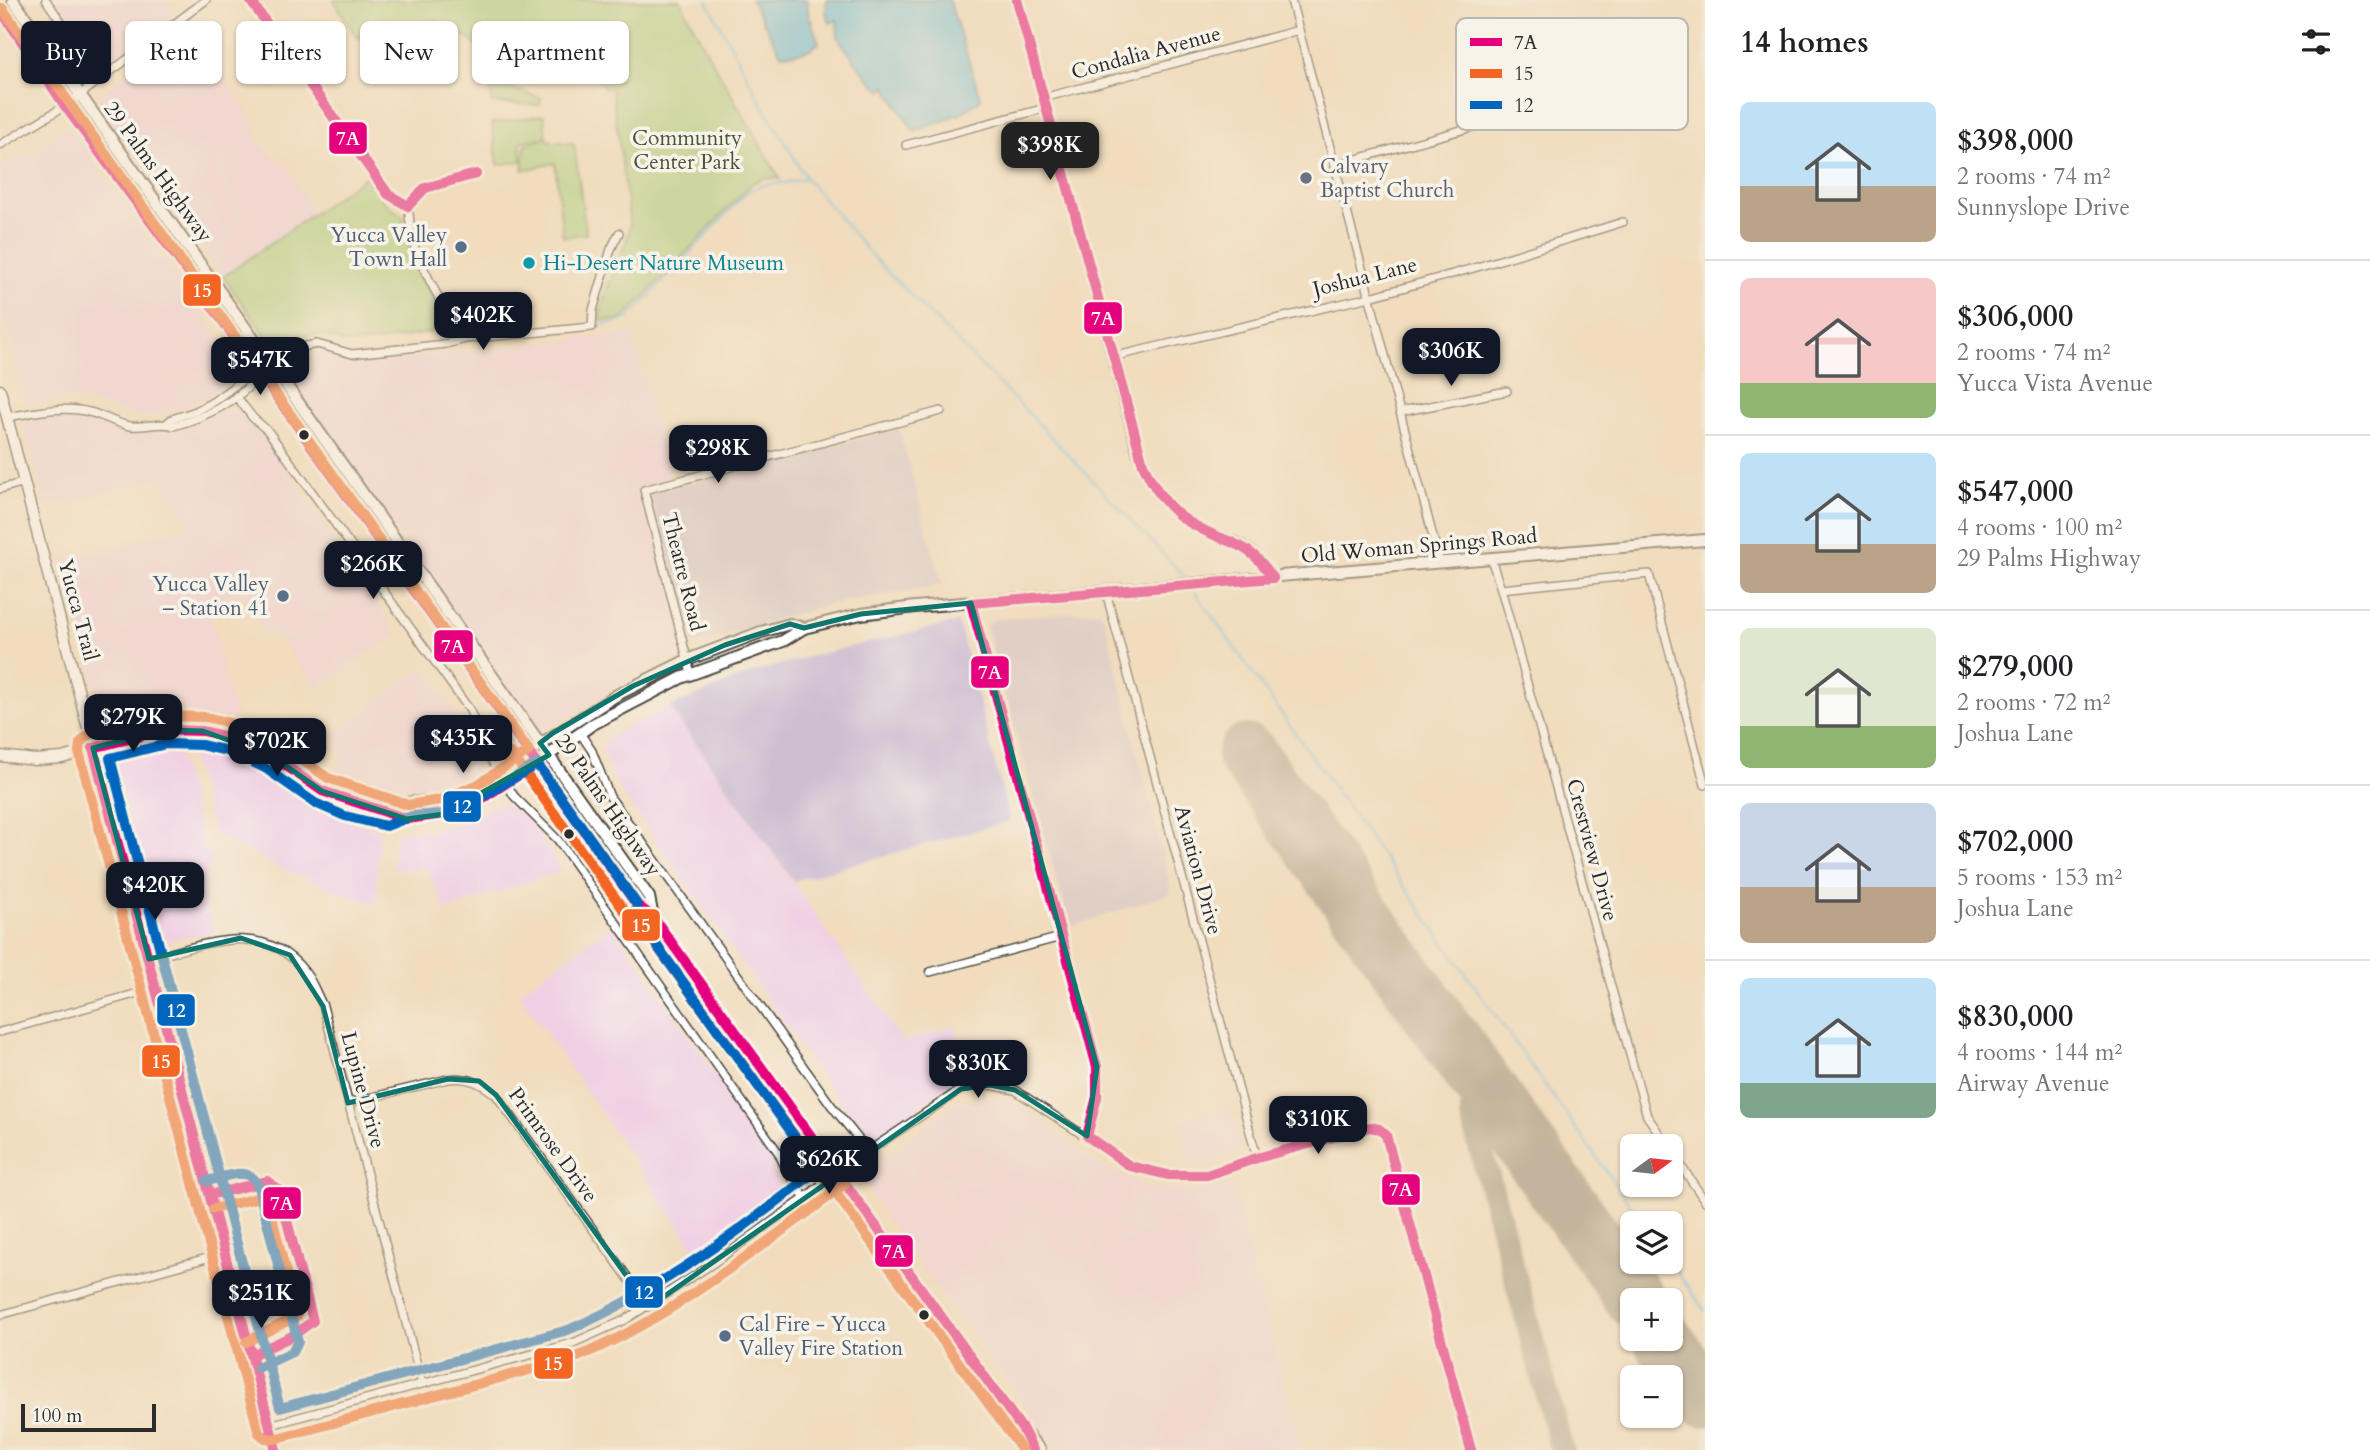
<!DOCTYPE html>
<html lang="en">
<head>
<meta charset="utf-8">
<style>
	body { margin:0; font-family:Cardo,serif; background:#f2f2f2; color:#202124; height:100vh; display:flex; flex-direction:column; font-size:26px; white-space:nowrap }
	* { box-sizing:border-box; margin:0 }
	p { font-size:23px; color:#757577 }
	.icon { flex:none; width:38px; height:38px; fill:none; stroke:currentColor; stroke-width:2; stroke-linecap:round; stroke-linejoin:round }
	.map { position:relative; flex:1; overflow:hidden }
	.sheet { display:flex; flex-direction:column; background:#fff; width:665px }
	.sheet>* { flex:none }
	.top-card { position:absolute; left:21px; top:21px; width:665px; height:63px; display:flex; gap:14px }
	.needle { width:46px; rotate:75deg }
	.controls { position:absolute; left:1620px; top:1134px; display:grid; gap:14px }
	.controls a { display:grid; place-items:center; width:63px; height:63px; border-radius:10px; background:#fff; box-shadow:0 2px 5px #0004; font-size:35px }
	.scale { position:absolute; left:21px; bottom:18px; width:135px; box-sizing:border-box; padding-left:7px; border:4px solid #2b2b2b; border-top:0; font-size:19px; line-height:24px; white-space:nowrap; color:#2b2b2b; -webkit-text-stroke:5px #f7f3e8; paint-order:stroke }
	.price { position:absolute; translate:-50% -60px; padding:0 16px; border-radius:14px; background:#111827; color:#fff; font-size:23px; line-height:46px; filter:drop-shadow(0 2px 4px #0008) }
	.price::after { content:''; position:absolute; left:50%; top:42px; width:21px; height:16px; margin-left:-10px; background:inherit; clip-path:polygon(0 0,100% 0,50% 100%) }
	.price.current { background:#222; color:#fff }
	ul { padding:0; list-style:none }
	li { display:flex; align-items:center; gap:21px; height:175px; padding:0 35px }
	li+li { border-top:2px solid #e0e0e0 }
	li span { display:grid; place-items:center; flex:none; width:196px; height:140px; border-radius:10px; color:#555 }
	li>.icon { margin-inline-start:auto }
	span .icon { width:84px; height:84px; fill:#fffc; stroke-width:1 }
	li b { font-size:30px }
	h2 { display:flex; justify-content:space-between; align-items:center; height:84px; padding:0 35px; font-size:30px }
	.chip { padding:0 24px; border-radius:10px; background:#fff; box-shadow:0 2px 5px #0004; font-size:24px; line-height:63px }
	.chip.current { background:#111827; color:#fff }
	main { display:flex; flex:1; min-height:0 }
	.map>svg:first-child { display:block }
	.built { fill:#f0d0e4 }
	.industrial { fill:#cebed1 }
	.green { fill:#a3cf7c; stroke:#677d54; stroke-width:2 }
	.water { fill:#64bee2; stroke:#487486; stroke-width:2 }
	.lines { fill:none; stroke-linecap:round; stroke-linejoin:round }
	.stream { stroke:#64bee2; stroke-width:2.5 }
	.taxiway { stroke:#8e8474; stroke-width:24 }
	.runway { stroke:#8e8474; stroke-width:60 }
	.street-casing { stroke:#494641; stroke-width:10 }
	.secondary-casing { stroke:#494641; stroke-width:13 }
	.primary-casing { stroke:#494641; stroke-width:14 }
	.street { stroke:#fff; stroke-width:7 }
	.secondary { stroke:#fff; stroke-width:10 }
	.primary { stroke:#fff; stroke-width:10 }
	.bus-1-casing { stroke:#f7f3e8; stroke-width:16 }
	.bus-2-casing { stroke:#f7f3e8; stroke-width:16 }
	.bus-3-casing { stroke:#f7f3e8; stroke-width:16 }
	.bus-1 { stroke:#e5007d; stroke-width:10 }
	.bus-2 { stroke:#f26522; stroke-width:10 }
	.bus-3 { stroke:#0065bd; stroke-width:10 }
	.marked { fill:none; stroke:#0f766e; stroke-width:5; stroke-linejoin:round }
	.worship-dot { fill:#6b7280; stroke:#f7f3e8; stroke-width:2.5 }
	.service-dot { fill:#5c6f8a; stroke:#f7f3e8; stroke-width:2.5 }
	.culture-dot { fill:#0f9aa8; stroke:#f7f3e8; stroke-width:2.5 }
	.bus-dot { fill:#2b2b2b; stroke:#f7f3e8; stroke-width:2.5 }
	.labels { text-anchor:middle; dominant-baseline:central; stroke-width:7; stroke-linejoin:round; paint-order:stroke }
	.street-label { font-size:21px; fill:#2b2b2b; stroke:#f7f3e8 }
	.park-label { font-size:21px; fill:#49543f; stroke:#f7f3e8 }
	.worship-label { font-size:21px; fill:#5b616d; stroke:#f7f3e8; text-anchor:start }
	.service-label { font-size:21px; fill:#4e5e75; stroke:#f7f3e8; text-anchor:end }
	.culture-label { font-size:21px; fill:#0d838f; stroke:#f7f3e8; text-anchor:start }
	.key { fill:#f7f3e8; stroke:#bab7af; stroke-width:2 }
	.key-label { font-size:19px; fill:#2b2b2b }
	.line-badge { stroke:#f7f3e8; stroke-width:2.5 }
	.badge-label { font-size:19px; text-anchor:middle; font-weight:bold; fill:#fff }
</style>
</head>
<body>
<main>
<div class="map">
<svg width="1705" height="1450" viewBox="0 0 1705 1450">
	<rect width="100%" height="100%" fill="#f7f3e8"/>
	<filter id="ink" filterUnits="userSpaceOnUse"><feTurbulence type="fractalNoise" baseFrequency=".0143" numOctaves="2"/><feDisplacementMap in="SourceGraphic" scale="14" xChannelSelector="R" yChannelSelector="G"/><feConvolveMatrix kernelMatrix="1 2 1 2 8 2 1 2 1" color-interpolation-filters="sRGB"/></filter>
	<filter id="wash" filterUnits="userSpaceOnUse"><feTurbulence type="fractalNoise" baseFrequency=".00686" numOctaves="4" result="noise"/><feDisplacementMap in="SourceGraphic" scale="28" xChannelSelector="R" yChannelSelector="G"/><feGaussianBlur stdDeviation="1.57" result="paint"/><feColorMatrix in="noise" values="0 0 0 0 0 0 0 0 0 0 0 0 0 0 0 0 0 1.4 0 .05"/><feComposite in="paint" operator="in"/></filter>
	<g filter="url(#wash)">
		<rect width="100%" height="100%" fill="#f1dcbd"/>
		<g class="built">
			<path d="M58 0H164L175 15 109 63 102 60Z"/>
			<path d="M189 27 249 114 259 143 272 156 286 165 313 213 223 277 97 105 98 95Z"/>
			<path d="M65 129 72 130 241 368 242 376 227 387 186 407 160 415 134 416 84 400 64 399 30 404 25 400 0 306V167L32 154Z"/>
			<path d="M631 333 673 487 651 494 693 645 540 734 277 368 295 354 309 351 349 361 474 351Z"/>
			<path d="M232 405 270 445 397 634 318 689 273 630 266 634 242 594 208 603 236 722 180 717 138 718 105 726 62 560 190 527 158 478 46 507 24 429 29 422 46 419 80 417 131 432 174 430 200 421Z"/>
			<path d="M423 669 462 720 467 741 479 764 475 773 443 787 405 796 355 789 329 777 342 761 335 731Z"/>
			<path d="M670 707 904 1042 955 1026 969 1075 937 1093 877 1137 840 1102 618 787 602 749 612 735Z"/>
			<path d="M176 746 205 850 214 858 201 887 214 932 168 940 159 933 117 772 119 758Z"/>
			<path d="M189 749 234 760 254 768 316 808 379 831 376 905 285 870 213 833Z"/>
			<path d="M510 805 528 819 561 871 445 910 428 869H393L397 832H428L462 822 494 807Z"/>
			<path d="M612 925 770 1153 775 1177 788 1201 703 1261 519 993Z"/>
			<path d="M989 1096 1014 1101 1054 1130 1087 1159 1147 1187 1192 1192 1231 1183 1302 1450H1057L887 1220 865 1185 867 1170 959 1101Z"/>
			<path d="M1229 1106 1241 1147 1235 1154 1223 1160 1191 1167 1180 1119Z"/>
		</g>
		<g class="industrial">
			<path d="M899 429 942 585 831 604 693 645 650 493Z"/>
			<path d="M1098 611 1104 617 1172 893 1070 927 986 625 995 619Z"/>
			<path d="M958 622 1010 821 793 881 670 707 748 674 819 654Z"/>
		</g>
		<g class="green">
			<path d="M334 0H680L708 54 780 179 765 178 752 183 626 316 619 320H600C601 287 625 259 630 226L612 89H604C599 72 589 71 573 69V57L535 54 533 65 491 57 461 33 434 20 357 38Z"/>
			<path d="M491 89H514L541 98 540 105 492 103Z"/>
			<path d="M544 115 546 137 520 142 522 161 498 165 492 123Z"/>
			<path d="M545 138 553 142 574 143 586 234 563 237 555 163 523 170 525 145Z"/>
			<path d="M365 177 387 205 403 216 411 255 443 322 436 332C414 334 368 346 348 343 335 341 326 333 311 335 297 336 281 345 268 339L223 277Z"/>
		</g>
		<g class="water">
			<path d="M751 0H807L808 13 819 43C808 53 795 54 781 54Z"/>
			<path d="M827 0H949L981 99 960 114 914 132 885 85 882 91 867 77 838 38 837 20 830 23 826 12Z"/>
		</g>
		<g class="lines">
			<g class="stream">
				<path d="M707 0 757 95 806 178 873 257 1036 421 1185 577"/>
				<path d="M598 325 616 323 629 318 748 191C767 180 786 186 805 178"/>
				<path d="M1195 592 1643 1223"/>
				<path d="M1670 1262 1705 1311"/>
			</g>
			<path class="taxiway" d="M1483 1086 1472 1095V1117L1562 1450"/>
			<g class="runway">
				<path d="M1247 754 1636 1300"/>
				<path d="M1663 1339 1705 1397"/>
			</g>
		</g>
	</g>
	<g filter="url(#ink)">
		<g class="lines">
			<defs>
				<g id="street">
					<path d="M46 0 100 78"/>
					<path d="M250 0 388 194 408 206C410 219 410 233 414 245 425 279 448 307 457 341"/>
					<path d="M1291 0 1440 563"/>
					<path d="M1043 98 1299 30"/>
					<path d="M0 145 65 106 206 0"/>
					<path d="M906 145 1046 108"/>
					<path d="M1335 165 1581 97 1585 83 1568 67"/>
					<path d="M1112 357 1370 297 1474 268 1623 222"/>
					<path d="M236 396 253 418 268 431 469 709C481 734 481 748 499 771"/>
					<path d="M1400 412 1507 391"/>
					<path d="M7 417C33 413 63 405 89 412 103 415 116 424 130 426 144 428 161 421 173 426 203 418 241 401 259 374"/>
					<path d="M167 423 172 419 196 411 214 401 245 378 260 373 297 348 317 344 352 354 446 344 465 339 592 327 593 310 611 249 619 233"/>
					<path d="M0 489 25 482"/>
					<path d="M1491 559 1501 589 1647 1116 1668 1146"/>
					<path d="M1501 589 1649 574 1705 785"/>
					<path d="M1106 592 1257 1158"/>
					<path d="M971 603 1097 1067V1097L1087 1136"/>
					<path d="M691 674 644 490 941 411"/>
					<path d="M580 733 592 751 610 797 831 1105 868 1151"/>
					<path d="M507 784 514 796 558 840 778 1152 786 1169 805 1198"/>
					<path d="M149 959C203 945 264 918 305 972 313 982 317 995 323 1006L422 1384"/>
					<path d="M930 972 1061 937"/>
					<path d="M0 1032 156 988"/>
					<path d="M348 1103 448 1079C469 1077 480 1082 496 1095L649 1307"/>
					<path d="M1671 1151 1705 1201"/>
					<path d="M0 1315 225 1253"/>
					<path d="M270 1425 573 1343 625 1320 715 1262 805 1198 837 1172 948 1098 961 1089 974 1086 990 1085 1015 1090 1130 1166 1168 1175H1207L1257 1158 1370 1127 1379 1129 1386 1135 1471 1450"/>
				</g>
				<g id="secondary">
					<path d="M1017 0 1138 453C1150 483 1164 508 1193 525 1211 535 1236 539 1252 552 1261 559 1267 569 1273 578"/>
					<path d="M0 390 276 1450"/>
					<path d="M0 756 35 760 62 758 164 730 203 731 237 739 272 756 322 791 407 819 444 814 483 798 536 764"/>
					<path d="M387 812 408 802 438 800 468 789 528 753"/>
				</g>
				<g id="primary">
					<path d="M13 0 649 897 653 917"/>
					<path d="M0 9 65 106 193 279 637 905 653 917 1023 1430 1040 1450"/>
					<path d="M536 747 617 695 687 660 761 632 790 624 804 628"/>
					<path d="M536 764 593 724 681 678 783 641 804 628 861 614 915 607 1705 540"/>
				</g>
			</defs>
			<use href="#street" class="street-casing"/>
			<use href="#secondary" class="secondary-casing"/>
			<use href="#primary" class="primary-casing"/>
			<use href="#street" class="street"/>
			<use href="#secondary" class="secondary"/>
			<use href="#primary" class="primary"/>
			<defs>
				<g id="bus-1">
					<path d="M250 0 388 194 408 206 425 188 476 174"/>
					<path d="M1017 0 1143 464C1154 489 1169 512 1194 525 1230 546 1247 539 1273 578"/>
					<path d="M0 9 65 106 193 279 637 905 653 917 1023 1430 1033 1450"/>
					<path d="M1273 578 971 603 1097 1067V1097L1087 1136 1130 1166 1168 1175H1207L1257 1158 1370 1127 1379 1129 1386 1135 1471 1450"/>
					<path d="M210 1195 267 1181 279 1190 313 1321 292 1336 252 1355"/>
					<path d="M276 1450 93 748 164 730 203 731 237 739 272 756 322 791 407 819 444 814 483 798 536 764"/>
				</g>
				<g id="bus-2">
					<path d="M2 8 529 751 477 785 440 800 408 805 328 778 278 743 242 726 206 717 162 716 88 735 80 743 79 752 259 1433 265 1438 274 1439 577 1357C638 1332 693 1295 747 1256 780 1232 814 1209 846 1183"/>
					<path d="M511 753 626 913 643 927 1022 1450"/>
					<path d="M213 1209 264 1196 267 1198 297 1316 246 1342"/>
				</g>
				<g id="bus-3">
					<path d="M166 744 201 745 232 752 265 768 315 803 345 816 386 826 412 816 442 814 473 802 537 764 636 903 642 925 818 1169C744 1229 656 1293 568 1330L280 1408 110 758Z"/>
					<path d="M207 1181C223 1178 247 1165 257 1183L298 1342 292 1352 258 1368"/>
				</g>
			</defs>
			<use href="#bus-1" class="bus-1-casing"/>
			<use href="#bus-2" class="bus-2-casing"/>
			<use href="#bus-3" class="bus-3-casing"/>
			<use href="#bus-1" class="bus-1"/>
			<use href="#bus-2" class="bus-2"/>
			<use href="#bus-3" class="bus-3"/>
		</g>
	</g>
	<path d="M0 0H1705V1450H0ZM971 603 1097 1067 1087 1136 1015 1090 990 1085 961 1089 649 1307 496 1095 479 1081 448 1079 348 1103 323 1006 290 955 241 938 149 959 93 748 164 730 203 731 272 756 322 791 407 819 444 814 549 755 540 743 553 733 633 686 725 645 790 624 804 628 861 614Z" fill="#f1dcbd" fill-opacity=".55" fill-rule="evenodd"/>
	<path class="marked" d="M971 603 1097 1067 1087 1136 1015 1090 990 1085 961 1089 649 1307 496 1095 479 1081 448 1079 348 1103 323 1006 290 955 241 938 149 959 93 748 164 730 203 731 272 756 322 791 407 819 444 814 549 755 540 743 553 733 633 686 725 645 790 624 804 628 861 614Z"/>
	<circle class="worship-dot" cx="1306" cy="178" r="7"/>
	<g class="service-dot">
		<circle cx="461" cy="247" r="7"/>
		<circle cx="283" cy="596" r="7"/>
		<circle cx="725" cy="1336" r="7"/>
	</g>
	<circle class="culture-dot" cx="529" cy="263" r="7"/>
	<g class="bus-dot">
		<circle cx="304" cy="435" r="6"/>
		<circle cx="569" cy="834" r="6"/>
		<circle cx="924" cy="1315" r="6"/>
	</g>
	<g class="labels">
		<g class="street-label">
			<text transform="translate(1146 53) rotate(-15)">Condalia Avenue</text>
			<text transform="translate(158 172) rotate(54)">29 Palms Highway</text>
			<text transform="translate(1365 277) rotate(-14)">Joshua Lane</text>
			<text transform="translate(1419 546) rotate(-5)">Old Woman Springs Road</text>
			<text transform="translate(683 572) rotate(76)">Theatre Road</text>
			<text transform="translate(78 610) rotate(75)">Yucca Trail</text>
			<text transform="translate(608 805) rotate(55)">29 Palms Highway</text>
			<text transform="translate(1592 850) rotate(75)">Crestview Drive</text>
			<text transform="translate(1198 870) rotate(75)">Aviation Drive</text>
			<text transform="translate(363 1090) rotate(75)">Lupine Drive</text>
			<text transform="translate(553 1145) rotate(54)">Primrose Drive</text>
		</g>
		<g class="park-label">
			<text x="687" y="138">Community<tspan x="687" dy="24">Center Park</tspan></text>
		</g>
		<g class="worship-label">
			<text x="1320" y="166">Calvary<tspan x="1320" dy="24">Baptist Church</tspan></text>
		</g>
		<g class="service-label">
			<text x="447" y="235">Yucca Valley<tspan x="447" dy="24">Town Hall</tspan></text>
			<text x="269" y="584">Yucca Valley<tspan x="269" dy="24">– Station 41</tspan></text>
			<text x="739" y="1324" text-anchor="start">Cal Fire - Yucca<tspan x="739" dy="24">Valley Fire Station</tspan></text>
		</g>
		<g class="culture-label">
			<text x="543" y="263">Hi-Desert Nature Museum</text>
		</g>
	</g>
	<rect x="1456" y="18" width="232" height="112" rx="10" class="key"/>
	<rect x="1470" y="38" width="32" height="8" fill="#e5007d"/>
	<rect x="1470" y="69" width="32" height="9" fill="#f26522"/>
	<rect x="1470" y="101" width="32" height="8" fill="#0065bd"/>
	<g class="key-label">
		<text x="1514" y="49">7A</text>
		<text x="1514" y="80">15</text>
		<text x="1514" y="112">12</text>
	</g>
	<g class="line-badge">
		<rect x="328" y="121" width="40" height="34" rx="7" fill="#e5007d"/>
		<rect x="182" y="273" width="40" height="34" rx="7" fill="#f26522"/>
		<rect x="1083" y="301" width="40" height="34" rx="7" fill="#e5007d"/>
		<rect x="433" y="629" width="41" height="34" rx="7" fill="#e5007d"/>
		<rect x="970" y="655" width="40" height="34" rx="7" fill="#e5007d"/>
		<rect x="442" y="790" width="40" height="33" rx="7" fill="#0065bd"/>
		<rect x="621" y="908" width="40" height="34" rx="7" fill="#f26522"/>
		<rect x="156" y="993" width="40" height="34" rx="7" fill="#0065bd"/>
		<rect x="141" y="1044" width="40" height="34" rx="7" fill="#f26522"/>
		<rect x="1381" y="1173" width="40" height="33" rx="7" fill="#e5007d"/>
		<rect x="262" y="1186" width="40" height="34" rx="7" fill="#e5007d"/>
		<rect x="874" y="1234" width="40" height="34" rx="7" fill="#e5007d"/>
		<rect x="624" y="1275" width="40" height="34" rx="7" fill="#0065bd"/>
		<rect x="533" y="1347" width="41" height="33" rx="7" fill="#f26522"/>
	</g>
	<g class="badge-label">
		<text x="348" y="145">7A</text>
		<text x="202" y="297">15</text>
		<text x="1103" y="325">7A</text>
		<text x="453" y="653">7A</text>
		<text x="990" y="679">7A</text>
		<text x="462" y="813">12</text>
		<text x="641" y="932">15</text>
		<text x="176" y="1017">12</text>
		<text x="161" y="1068">15</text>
		<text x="1401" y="1196">7A</text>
		<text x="282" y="1210">7A</text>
		<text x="894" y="1258">7A</text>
		<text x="644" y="1299">12</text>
		<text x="553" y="1370">15</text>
	</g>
</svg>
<div class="controls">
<a><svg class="needle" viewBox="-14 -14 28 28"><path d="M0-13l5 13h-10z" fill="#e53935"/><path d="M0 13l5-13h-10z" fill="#757577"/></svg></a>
<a><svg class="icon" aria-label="layers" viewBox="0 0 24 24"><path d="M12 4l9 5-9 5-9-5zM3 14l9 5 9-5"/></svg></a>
<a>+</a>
<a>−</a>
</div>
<div class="scale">100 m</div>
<b class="price current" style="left:1050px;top:182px">$398K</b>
<b class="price" style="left:483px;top:352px">$402K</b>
<b class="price" style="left:1451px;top:388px">$306K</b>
<b class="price" style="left:260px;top:397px">$547K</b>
<b class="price" style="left:718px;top:485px">$298K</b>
<b class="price" style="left:373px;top:601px">$266K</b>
<b class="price" style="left:133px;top:754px">$279K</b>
<b class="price" style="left:463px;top:775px">$435K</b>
<b class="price" style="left:277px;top:778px">$702K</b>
<b class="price" style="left:155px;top:922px">$420K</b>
<b class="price" style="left:978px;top:1100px">$830K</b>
<b class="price" style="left:1318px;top:1156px">$310K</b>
<b class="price" style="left:829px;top:1196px">$626K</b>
<b class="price" style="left:261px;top:1330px">$251K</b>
<div class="top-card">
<a class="chip current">Buy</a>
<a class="chip">Rent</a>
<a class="chip">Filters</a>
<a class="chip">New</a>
<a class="chip">Apartment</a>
</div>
</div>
<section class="sheet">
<h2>14 homes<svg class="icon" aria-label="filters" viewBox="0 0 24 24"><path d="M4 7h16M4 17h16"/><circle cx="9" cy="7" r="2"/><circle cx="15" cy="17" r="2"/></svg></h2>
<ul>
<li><span style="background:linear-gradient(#bfe0f5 60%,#b9a48a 0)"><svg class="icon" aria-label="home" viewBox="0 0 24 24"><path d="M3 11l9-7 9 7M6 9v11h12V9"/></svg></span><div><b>$398,000</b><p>2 rooms · 74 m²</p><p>Sunnyslope Drive</p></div></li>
<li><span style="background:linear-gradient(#f6c9c9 75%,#8fb573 0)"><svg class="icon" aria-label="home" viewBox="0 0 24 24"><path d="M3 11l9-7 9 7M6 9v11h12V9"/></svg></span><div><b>$306,000</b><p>2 rooms · 74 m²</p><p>Yucca Vista Avenue</p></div></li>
<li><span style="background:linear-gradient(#bfe0f5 65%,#b9a48a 0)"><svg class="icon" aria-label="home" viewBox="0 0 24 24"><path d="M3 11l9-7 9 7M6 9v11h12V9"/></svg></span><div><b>$547,000</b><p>4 rooms · 100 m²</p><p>29 Palms Highway</p></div></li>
<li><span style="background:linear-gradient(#dfe7d0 70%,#8fb573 0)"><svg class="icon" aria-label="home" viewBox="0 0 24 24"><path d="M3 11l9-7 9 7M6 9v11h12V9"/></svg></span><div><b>$279,000</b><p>2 rooms · 72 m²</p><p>Joshua Lane</p></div></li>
<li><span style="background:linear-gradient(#c9d6e8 60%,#b9a48a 0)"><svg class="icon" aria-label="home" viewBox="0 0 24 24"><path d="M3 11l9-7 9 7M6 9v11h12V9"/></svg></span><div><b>$702,000</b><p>5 rooms · 153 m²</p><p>Joshua Lane</p></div></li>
<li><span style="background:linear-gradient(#bfe0f5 75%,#7fa58c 0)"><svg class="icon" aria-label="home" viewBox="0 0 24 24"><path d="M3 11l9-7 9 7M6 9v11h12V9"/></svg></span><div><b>$830,000</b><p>4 rooms · 144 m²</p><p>Airway Avenue</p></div></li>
</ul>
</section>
</main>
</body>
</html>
